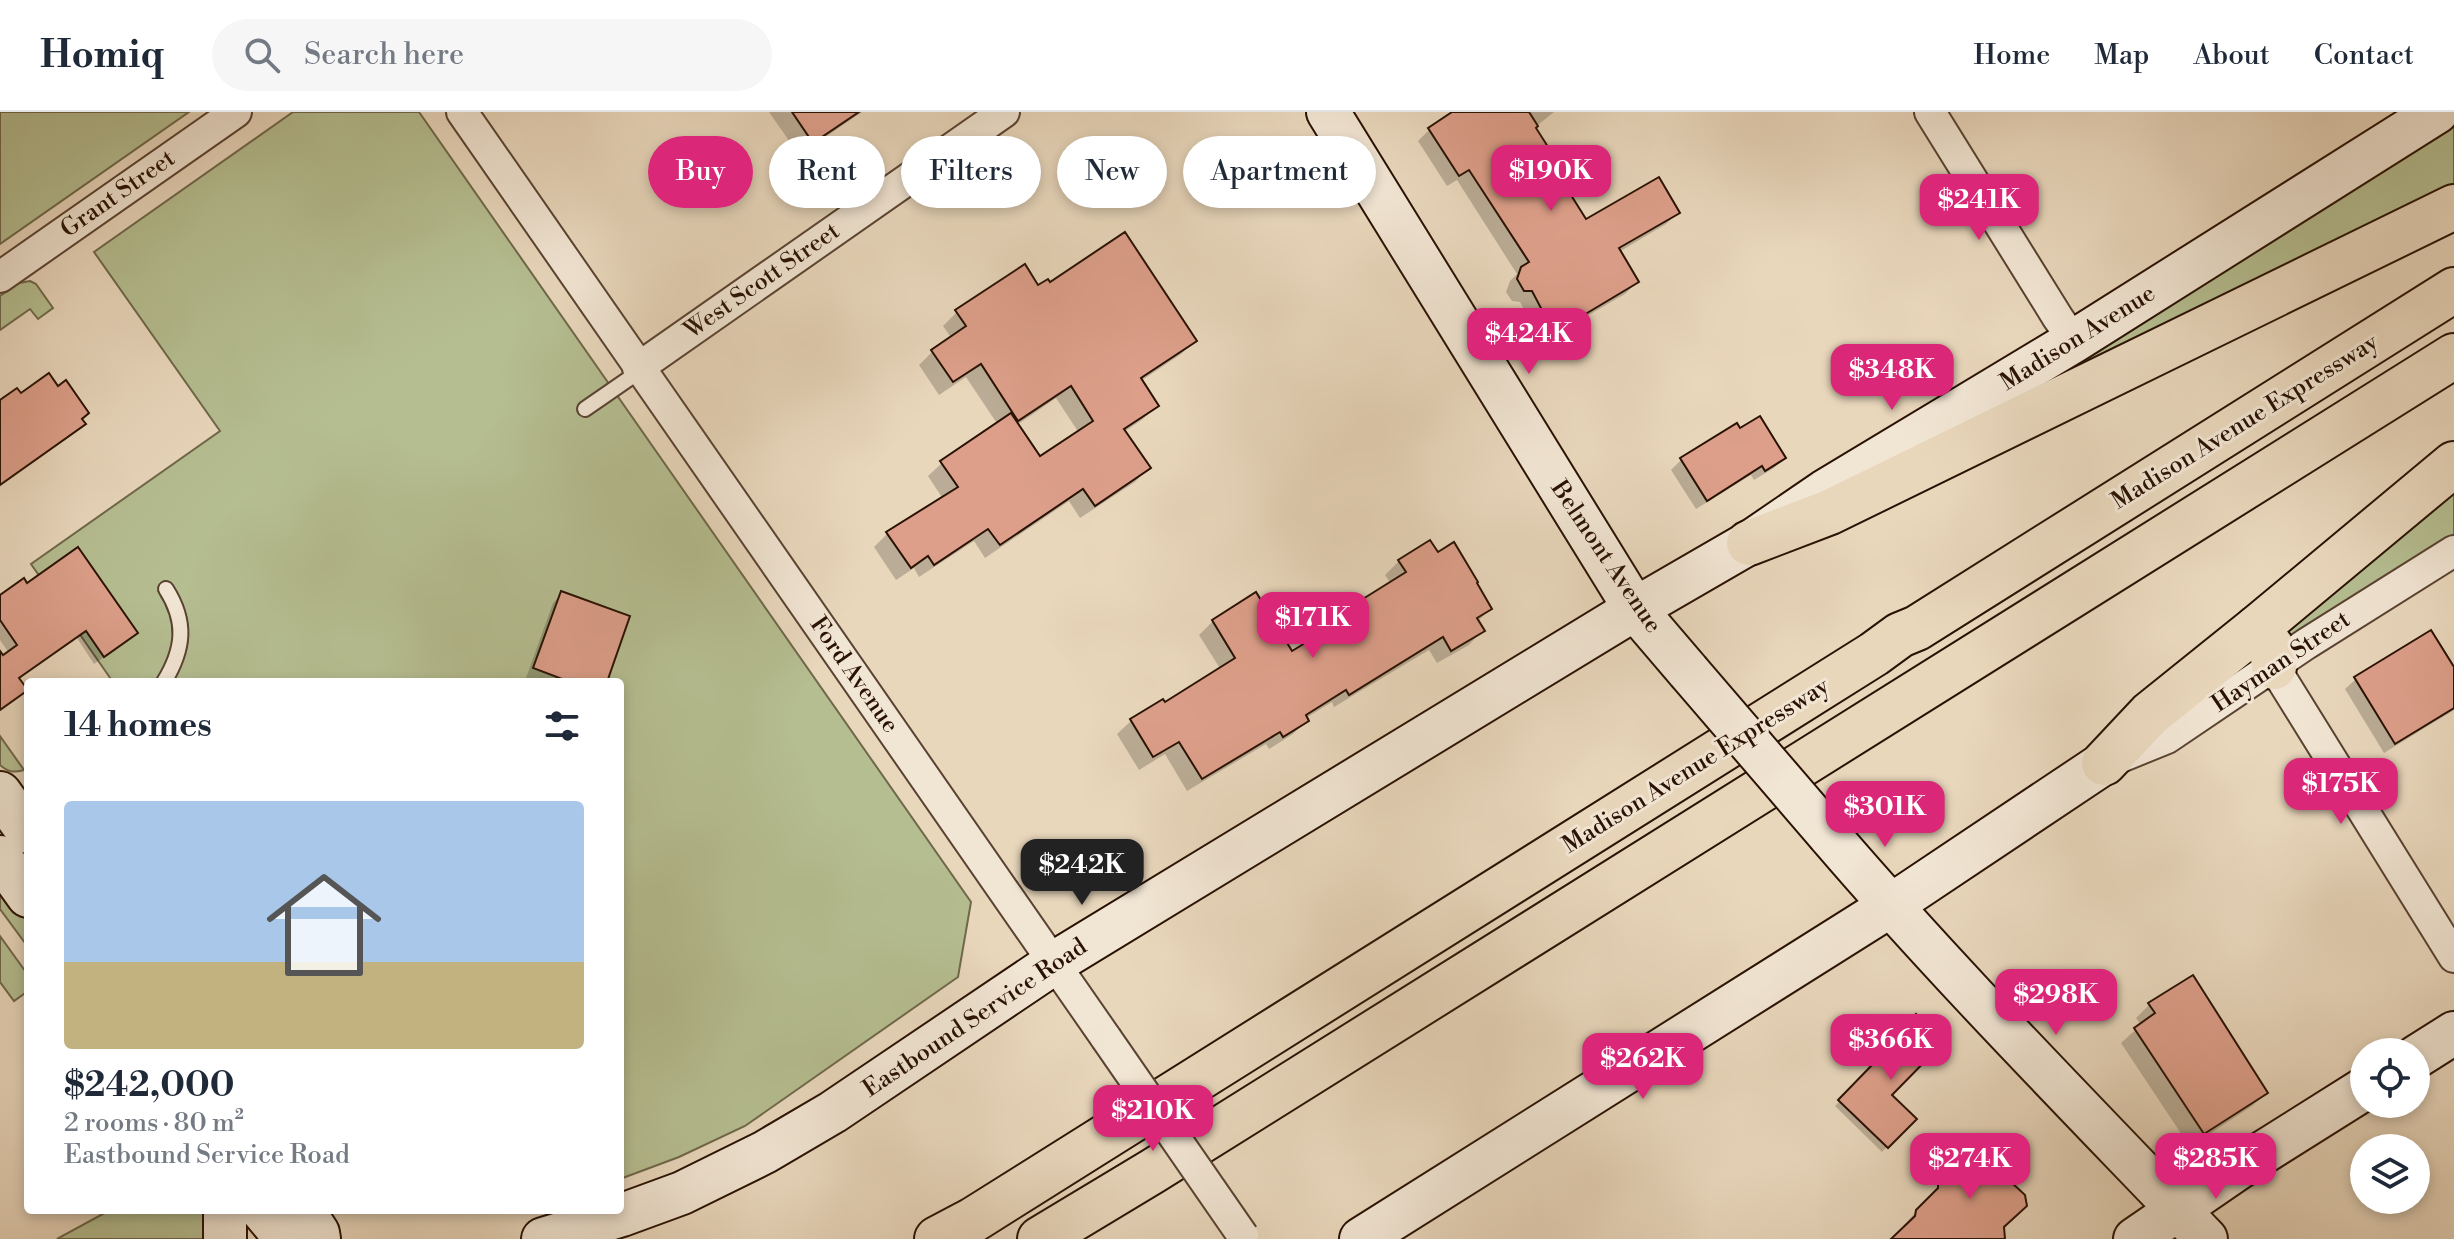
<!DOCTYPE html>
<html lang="en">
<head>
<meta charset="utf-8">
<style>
	body { margin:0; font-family:"Libre Bodoni",serif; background:#f6f6f7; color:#1f2937; height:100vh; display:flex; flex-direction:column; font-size:30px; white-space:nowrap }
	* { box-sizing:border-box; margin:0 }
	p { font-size:26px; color:#747a83 }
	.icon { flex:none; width:44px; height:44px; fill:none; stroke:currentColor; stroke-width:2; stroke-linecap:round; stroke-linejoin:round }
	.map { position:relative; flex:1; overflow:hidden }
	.panel { position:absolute; left:24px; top:566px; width:600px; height:536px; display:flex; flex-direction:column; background:#fff; border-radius:8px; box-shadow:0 4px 12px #0003 }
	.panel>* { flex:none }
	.hud { position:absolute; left:648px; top:24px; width:760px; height:72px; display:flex; gap:16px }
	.fabs { position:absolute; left:2350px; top:926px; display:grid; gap:16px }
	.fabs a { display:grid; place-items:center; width:80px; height:80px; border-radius:50%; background:#fff; box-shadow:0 4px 12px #0003; font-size:40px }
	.price { position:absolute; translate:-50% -68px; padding:0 18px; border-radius:16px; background:#db2777; color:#fff; font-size:26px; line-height:52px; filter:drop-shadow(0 2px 4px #0008) }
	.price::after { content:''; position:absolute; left:50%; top:48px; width:24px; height:18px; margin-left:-12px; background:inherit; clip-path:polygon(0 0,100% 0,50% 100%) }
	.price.active { background:#222; color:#fff }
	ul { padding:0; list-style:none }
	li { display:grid; align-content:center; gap:16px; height:424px; padding:0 40px }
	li+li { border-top:2px solid #e0e1e3 }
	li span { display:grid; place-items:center; height:248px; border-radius:8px; color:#555 }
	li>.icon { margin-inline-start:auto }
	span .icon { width:144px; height:144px; fill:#fffc; stroke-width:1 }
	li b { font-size:34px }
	h2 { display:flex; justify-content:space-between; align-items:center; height:96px; padding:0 40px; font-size:34px }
	.tag { padding:0 28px; border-radius:36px; background:#fff; box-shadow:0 4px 12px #0003; font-size:28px; line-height:72px }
	.tag.active { background:#db2777; color:#fff }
	header { display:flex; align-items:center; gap:48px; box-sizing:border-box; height:112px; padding:0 40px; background:#fff; border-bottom:2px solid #e0e1e3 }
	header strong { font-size:38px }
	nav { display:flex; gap:44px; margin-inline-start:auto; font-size:28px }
	.search { width:560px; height:72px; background:#f6f6f7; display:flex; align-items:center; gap:20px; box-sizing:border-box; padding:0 28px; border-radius:44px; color:#747a83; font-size:30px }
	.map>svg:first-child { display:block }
	.green { fill:#b5be91; stroke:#6f684a; stroke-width:2 }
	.shadow { fill:#0003; fill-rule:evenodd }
	.building { fill:#dd9f8a; stroke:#291103; stroke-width:2 }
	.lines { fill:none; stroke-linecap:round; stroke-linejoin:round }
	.lane-casing { stroke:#594231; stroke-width:18 }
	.street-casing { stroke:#594231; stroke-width:34 }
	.secondary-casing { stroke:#291103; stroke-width:46 }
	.highway-casing { stroke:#291103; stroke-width:48 }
	.lane { stroke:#f1e5d3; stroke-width:14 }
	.street { stroke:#f1e5d3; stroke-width:30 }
	.secondary { stroke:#f1e5d3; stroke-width:42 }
	.highway { stroke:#e9d7bc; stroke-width:44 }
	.street-bridge-casing { stroke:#594231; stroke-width:34; stroke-linecap:butt }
	.secondary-bridge-casing { stroke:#291103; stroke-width:46; stroke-linecap:butt }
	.street-bridge { stroke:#f1e5d3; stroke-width:30 }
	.secondary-bridge { stroke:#f1e5d3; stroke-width:42 }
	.labels { text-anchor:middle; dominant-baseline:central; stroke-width:6; stroke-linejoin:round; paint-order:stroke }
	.street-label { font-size:24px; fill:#291103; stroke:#f1e5d3 }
</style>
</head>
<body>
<header>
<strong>Homiq</strong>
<div class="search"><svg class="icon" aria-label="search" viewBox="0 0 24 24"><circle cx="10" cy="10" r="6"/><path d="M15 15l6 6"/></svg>Search here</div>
<nav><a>Home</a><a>Map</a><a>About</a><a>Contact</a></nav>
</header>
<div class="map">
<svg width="2454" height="1127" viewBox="0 0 2454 1127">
	<rect width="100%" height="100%" fill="#e9d7bc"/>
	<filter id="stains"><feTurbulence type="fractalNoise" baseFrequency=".0025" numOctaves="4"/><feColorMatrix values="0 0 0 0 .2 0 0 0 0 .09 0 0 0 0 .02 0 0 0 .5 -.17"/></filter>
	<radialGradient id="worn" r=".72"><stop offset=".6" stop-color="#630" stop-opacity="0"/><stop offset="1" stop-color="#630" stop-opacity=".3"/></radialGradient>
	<g class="green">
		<path d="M0 0H189L0 132Z"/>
		<path d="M293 0H419L971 790 958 865 745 1014 679 1045 620 1067V570H113L31 452 220 319 94 140Z"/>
		<path d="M2454 0V95L1825 379Z"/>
		<path d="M30 169 36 172 53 196 38 207 30 197 0 218V184L19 171Z"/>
		<path d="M2454 352V439L2306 532 2257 516Z"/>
		<path d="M0 624 24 658C13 661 8 660 0 653Z"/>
		<path d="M0 752 28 790V835L0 797Z"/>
		<path d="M0 824 28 863V879L14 889 0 870Z"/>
		<path d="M110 1098H201L213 1115 208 1127H57Z"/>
	</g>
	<g class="shadow">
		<path d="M769 0H862L799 43Z"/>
		<path d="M1456 0H1554L1534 16 1557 64 1586 110 1678 101 1666 112 1619 140 1637 170 1625 182 1549 226H1535L1529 216 1531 210 1520 190 1512 189 1506 180 1510 169 1517 162 1457 68 1447 74 1418 29 1429 18Z"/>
		<path d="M1038 176 1195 228 1181 242 1141 269 1157 293 1143 307 1124 320 1148 356 1135 370 1080 406 1069 389 985 446 974 429 919 465 914 456 896 468 874 435 888 421 943 387 928 364 942 351 998 313 966 265 939 283 919 253 933 239 952 227 943 214 957 200ZM1056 286 1079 321 1040 347 1017 313Z"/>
		<path d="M58 276 83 312 73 322 0 373V290Z"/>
		<path d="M1740 319 1784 346 1774 356 1754 368 1751 363 1696 397 1671 358 1681 348Z"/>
		<path d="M1437 443 1490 497 1477 510 1482 519 1469 533 1437 551 1429 538 1334 595 1332 590 1306 606 1307 608 1293 622 1269 637 1266 632 1187 679 1165 642 1139 658 1117 622 1131 609 1163 590 1164 593 1221 558 1199 523 1213 509 1292 542 1323 522 1322 520 1335 507 1391 472 1385 463 1399 449Z"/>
		<path d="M562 482 605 570H537L526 566 553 491Z"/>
		<path d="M0 485 127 529 94 552 77 526 18 567 25 578 0 599V547L9 541 0 528Z"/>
		<path d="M2454 558V598L2384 641 2345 577 2356 567Z"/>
		<path d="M2150 892 2266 981 2252 994 2190 1035 2121 931 2141 913 2136 906Z"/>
		<path d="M1916 905 1889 983 1914 1007 1882 1040 1835 994 1871 957 1868 954Z"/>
		<path d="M1963 1049 2002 1115 1996 1127H1886L1895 1126 1902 1119 1903 1114Z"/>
	</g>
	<g class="building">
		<path d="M792 0H859L813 31Z"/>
		<path d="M1452 0H1529L1538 14 1536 16 1564 60 1559 64 1586 107 1659 65 1680 101 1619 136 1639 170 1562 216 1547 215 1540 203 1542 198 1532 179H1524L1517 167 1521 155 1529 150 1469 58 1459 64 1428 16Z"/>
		<path d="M1125 120 1197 229 1141 266 1159 294 1124 317 1151 356 1095 394 1083 377 1000 433 988 417 934 453 928 444 911 456 886 420 958 375 940 349 1011 301 1040 344 1093 309 1071 274 1018 309 981 252 953 270 931 238 966 214 955 198 1025 152 1038 173 1048 167 1050 170Z"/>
		<path d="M49 261 58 274 66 268 89 301 82 307 86 312 0 373V288L17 276 21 281Z"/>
		<path d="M1760 304 1786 346 1765 359 1762 354 1707 389 1680 346 1737 311 1740 316Z"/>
		<path d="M1430 428 1438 440 1454 430 1478 470 1477 471 1492 497 1477 506 1485 519 1451 539 1443 525 1349 583 1346 578 1306 603 1309 609 1283 625 1280 620 1202 667 1179 630 1153 645 1130 607 1163 587 1165 590 1235 546 1212 508 1256 480 1292 539 1338 511 1334 505 1406 460 1398 448Z"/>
		<path d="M78 435 138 521 104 545 86 519 19 566 28 578 0 598V539L3 543 17 533 0 508V483L24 466 27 471Z"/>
		<path d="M561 479 630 504 607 570H570L533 556Z"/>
		<path d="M2431 518 2454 555V596L2395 632 2354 565Z"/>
		<path d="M2193 863 2268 981 2204 1022 2134 916 2155 901 2148 891Z"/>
		<path d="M1916 902 1944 930 1892 983 1917 1007 1888 1036 1838 988 1874 951 1871 948Z"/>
		<path d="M1988 1027 2010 1050V1069L2025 1083 2027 1094 2004 1115 2005 1127H1891L1915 1104 1916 1098 1938 1076V1072L1963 1047 1967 1048Z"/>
	</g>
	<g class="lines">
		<defs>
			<g id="lane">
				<path d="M585 297 640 259"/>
				<path d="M164 570C184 537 187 510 166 477"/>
			</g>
			<g id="street">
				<path d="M462 0 1106 926"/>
				<path d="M1930 0 2058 206 2074 229"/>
				<path d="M0 165 236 0"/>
				<path d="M638 256 1004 0"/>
				<path d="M2274 555 2454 845"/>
				<path d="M2113 648 2167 626 2306 532 2454 439"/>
			</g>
			<g id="secondary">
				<path d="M1328 0 1635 497 1688 559"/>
				<path d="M0 681 28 720"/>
				<path d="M1829 723C1949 863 2079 994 2206 1127"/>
				<path d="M0 745 28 784"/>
				<path d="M2416 945 2454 921"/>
				<path d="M262 1098 286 1127"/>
				<path d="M303 1098 318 1121 319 1127"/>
				<path d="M225 1127V1098"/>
				<path d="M543 1127 622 1103 682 1081 765 1040 833 1000 1054 851 1635 497 1749 431 1825 379 2074 229 2437 0"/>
				<path d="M1361 1127 1890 794 2104 651"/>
				<path d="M2135 1127 2240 1055 2364 977"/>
			</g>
			<g id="highway">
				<path d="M1749 431 1830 400 2454 95"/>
				<path d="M2257 516 2272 536 2274 555"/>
				<path d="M2104 651 2150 602 2257 516 2454 352"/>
				<path d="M937 1127 973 1108 1874 542 1900 523 1917 516 2454 178"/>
				<path d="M1040 1127 1153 1059 2454 244"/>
			</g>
		</defs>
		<use href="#lane" class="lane-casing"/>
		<use href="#street" class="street-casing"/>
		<use href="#secondary" class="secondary-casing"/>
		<use href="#highway" class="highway-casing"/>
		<use href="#lane" class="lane"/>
		<use href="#street" class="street"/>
		<use href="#secondary" class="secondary"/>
		<use href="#highway" class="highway"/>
		<defs>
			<path id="street-bridge" d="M1106 926 1243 1124"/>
			<path id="secondary-bridge" d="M1688 559 1829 723"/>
		</defs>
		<use href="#street-bridge" class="street-bridge-casing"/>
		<use href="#secondary-bridge" class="secondary-bridge-casing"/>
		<use href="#street-bridge" class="street-bridge"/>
		<use href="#secondary-bridge" class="secondary-bridge"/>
	</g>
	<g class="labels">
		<g class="street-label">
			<text transform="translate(118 82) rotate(-35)">Grant Street</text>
			<text transform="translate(762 169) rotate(-35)">West Scott Street</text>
			<text transform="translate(2078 226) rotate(-32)">Madison Avenue</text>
			<text transform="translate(2245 310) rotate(-32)">Madison Avenue Expressway</text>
			<text transform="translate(1606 445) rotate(56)">Belmont Avenue</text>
			<text transform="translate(2281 550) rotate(-34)">Hayman Street</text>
			<text transform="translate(854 563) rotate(55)">Ford Avenue</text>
			<text transform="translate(1696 654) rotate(-32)">Madison Avenue Expressway</text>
			<text transform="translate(975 906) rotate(-34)">Eastbound Service Road</text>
		</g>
	</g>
	<rect width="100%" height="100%" filter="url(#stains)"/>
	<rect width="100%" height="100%" fill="url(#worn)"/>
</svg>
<div class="fabs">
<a><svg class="icon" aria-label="locate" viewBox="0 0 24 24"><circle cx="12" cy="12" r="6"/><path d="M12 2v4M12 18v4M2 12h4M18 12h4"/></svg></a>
<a><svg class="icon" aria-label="layers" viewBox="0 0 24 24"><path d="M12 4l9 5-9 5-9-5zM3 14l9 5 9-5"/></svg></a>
</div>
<b class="price" style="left:1551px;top:101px">$190K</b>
<b class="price" style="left:1979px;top:130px">$241K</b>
<b class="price" style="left:1529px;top:264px">$424K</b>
<b class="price" style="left:1892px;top:300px">$348K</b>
<b class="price" style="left:1313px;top:548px">$171K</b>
<b class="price" style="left:2341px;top:714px">$175K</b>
<b class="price" style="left:1885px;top:737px">$301K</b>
<b class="price active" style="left:1082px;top:795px">$242K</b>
<b class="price" style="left:2056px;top:925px">$298K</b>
<b class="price" style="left:1891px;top:970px">$366K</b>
<b class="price" style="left:1643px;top:989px">$262K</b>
<b class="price" style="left:1153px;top:1041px">$210K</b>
<b class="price" style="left:1970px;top:1089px">$274K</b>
<b class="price" style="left:2216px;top:1089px">$285K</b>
<div class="hud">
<a class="tag active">Buy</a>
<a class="tag">Rent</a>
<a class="tag">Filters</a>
<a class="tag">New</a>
<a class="tag">Apartment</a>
</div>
<section class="panel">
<h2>14 homes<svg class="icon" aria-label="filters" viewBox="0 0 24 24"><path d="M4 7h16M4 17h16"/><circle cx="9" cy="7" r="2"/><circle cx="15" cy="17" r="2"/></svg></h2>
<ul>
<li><span style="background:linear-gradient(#a9c7e8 65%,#c2b280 0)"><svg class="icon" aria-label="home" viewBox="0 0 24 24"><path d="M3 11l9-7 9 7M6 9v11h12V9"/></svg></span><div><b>$242,000</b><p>2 rooms · 80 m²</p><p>Eastbound Service Road</p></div></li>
</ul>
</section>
</div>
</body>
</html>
